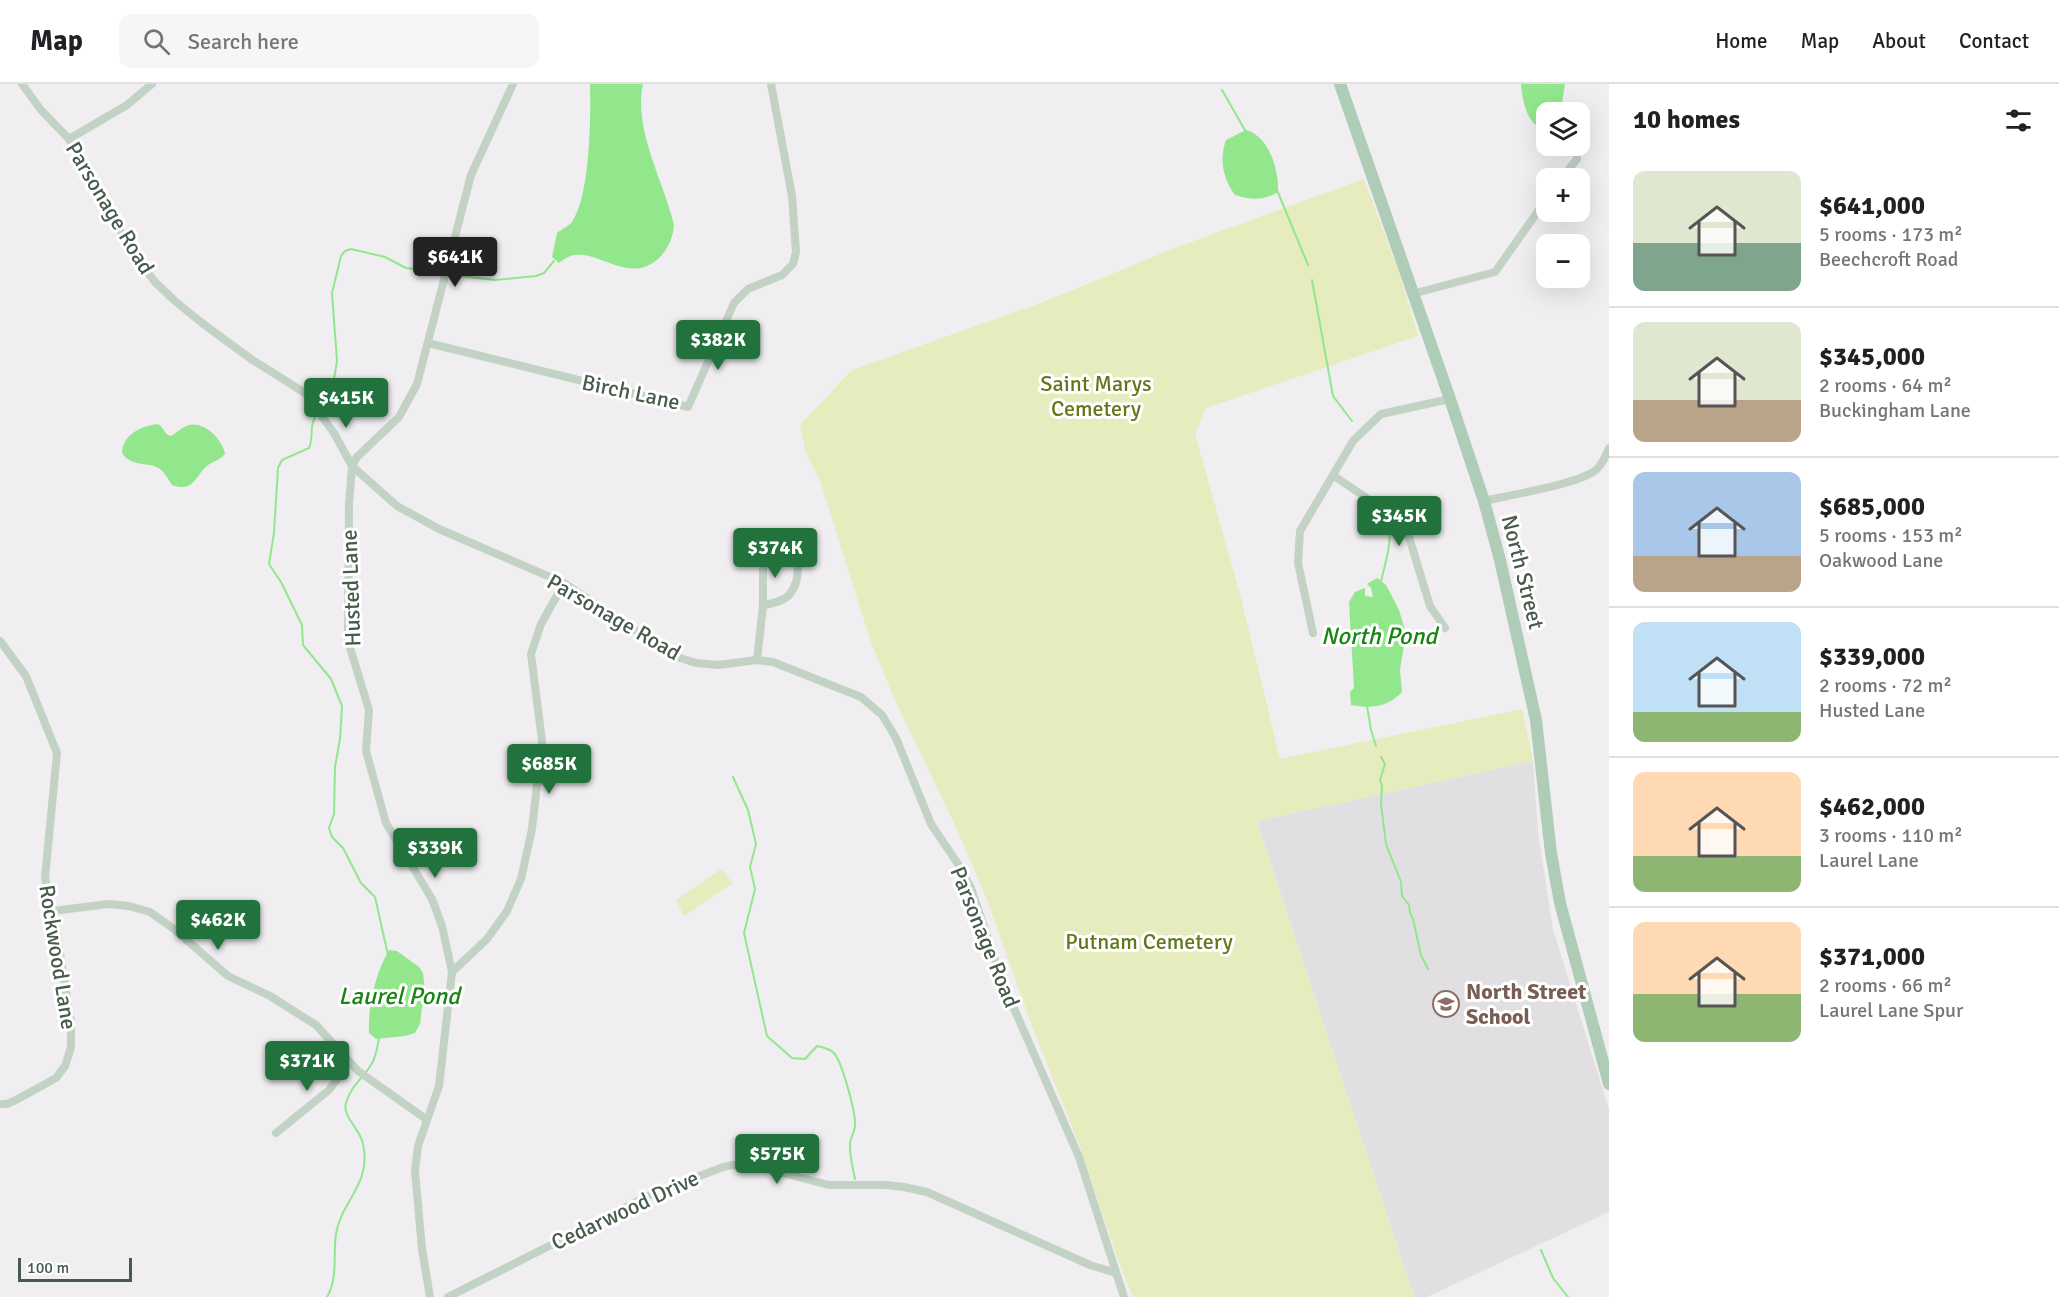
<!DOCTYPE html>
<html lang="en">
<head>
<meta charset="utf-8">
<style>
	body { margin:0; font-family:Signika,sans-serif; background:#f6f6f6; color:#202124; height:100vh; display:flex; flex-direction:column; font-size:22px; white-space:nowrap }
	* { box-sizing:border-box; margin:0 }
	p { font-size:20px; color:#757577 }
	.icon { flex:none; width:33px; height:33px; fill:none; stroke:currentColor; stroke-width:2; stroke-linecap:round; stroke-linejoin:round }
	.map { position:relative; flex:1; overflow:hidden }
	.drawer { display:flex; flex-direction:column; background:#fff; width:450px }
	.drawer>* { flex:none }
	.controls { position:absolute; left:1536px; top:18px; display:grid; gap:12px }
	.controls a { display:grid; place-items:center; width:54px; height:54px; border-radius:12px; background:#fff; box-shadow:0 6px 24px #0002; font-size:30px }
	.scale { position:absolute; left:18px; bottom:15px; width:114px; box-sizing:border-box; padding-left:6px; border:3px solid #475a4b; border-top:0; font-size:16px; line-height:21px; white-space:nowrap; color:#475a4b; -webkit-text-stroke:4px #fff; paint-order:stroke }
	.price { position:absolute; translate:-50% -51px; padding:0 14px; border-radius:6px; background:#21723c; color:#fff; font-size:20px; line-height:39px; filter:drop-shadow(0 2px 3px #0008) }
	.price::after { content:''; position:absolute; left:50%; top:36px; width:18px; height:14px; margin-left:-9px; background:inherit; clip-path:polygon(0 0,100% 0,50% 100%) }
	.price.on { background:#222; color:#fff }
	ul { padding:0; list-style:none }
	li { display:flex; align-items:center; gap:18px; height:150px; padding:0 24px }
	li+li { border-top:2px solid #e0e0e0 }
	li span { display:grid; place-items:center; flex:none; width:168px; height:120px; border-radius:12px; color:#555 }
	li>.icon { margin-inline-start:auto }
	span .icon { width:72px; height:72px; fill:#fffc; stroke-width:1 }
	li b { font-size:26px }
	h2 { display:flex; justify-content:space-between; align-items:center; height:72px; padding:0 24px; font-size:26px }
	header { display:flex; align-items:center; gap:36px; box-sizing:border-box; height:84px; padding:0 30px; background:#fff; border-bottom:2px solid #e0e0e0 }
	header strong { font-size:28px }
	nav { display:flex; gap:33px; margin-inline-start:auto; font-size:21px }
	.search { width:420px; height:54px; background:#f6f6f6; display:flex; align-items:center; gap:15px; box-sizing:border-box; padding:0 21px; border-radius:12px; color:#757577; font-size:22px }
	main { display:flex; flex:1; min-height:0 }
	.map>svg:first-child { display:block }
	.education { fill:#e1dfe1 }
	.green { fill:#e6ecbe }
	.water { fill:#92e78d }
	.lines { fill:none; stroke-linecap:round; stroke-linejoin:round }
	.stream { stroke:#92e78d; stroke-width:2 }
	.street { stroke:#c2d2c5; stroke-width:8 }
	.primary { stroke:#afccb6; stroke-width:12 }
	.labels { text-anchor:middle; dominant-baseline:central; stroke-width:6; stroke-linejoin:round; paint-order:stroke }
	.street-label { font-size:22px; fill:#475a4b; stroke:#fff }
	.park-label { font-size:22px; fill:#62781b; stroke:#fff }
	.education-label { font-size:22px; font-weight:bold; fill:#785e54; stroke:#fff; text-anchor:start }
	.water-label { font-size:24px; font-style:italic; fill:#188413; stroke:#fff }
</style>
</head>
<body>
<header>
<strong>Map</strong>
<div class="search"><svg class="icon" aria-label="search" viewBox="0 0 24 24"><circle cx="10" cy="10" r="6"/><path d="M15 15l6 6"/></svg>Search here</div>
<nav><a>Home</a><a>Map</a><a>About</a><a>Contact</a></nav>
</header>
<main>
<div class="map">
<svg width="1609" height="1213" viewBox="0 0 1609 1213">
	<rect width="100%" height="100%" fill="#f0eef1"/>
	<path class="education" d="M1533 677 1538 749 1553 845 1609 1026V1128L1427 1213H1414L1257 737Z"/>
	<g class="green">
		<path d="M1364 95 1401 194 1418 252 1206 324 1195 350 1240 510 1280 675 1522 625 1533 677 1257 737 1414 1213H1133L1117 1173 1080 1063 1032 942 986 813 956 743 894 614 871 558 820 397 805 367 800 341 852 286 1038 220 1175 164Z"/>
		<path d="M721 785 733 799 684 832 676 816Z"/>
	</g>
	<g class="water">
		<path d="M590 0H643C633 45 664 98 674 141 673 154 668 165 659 174 630 201 601 167 575 171 568 172 564 175 559 179L552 173 557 149C562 145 569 142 572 138 590 112 591 33 590 0Z"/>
		<path d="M1521 0H1565L1561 25 1559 28H1546V43L1534 40C1525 29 1522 14 1521 0Z"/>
		<path d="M1246 46C1269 52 1279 86 1278 108 1264 117 1250 116 1235 111 1223 95 1219 75 1226 56Z"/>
		<path d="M158 340C164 343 164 351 171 352 176 349 179 346 184 343 201 333 223 355 225 370 220 376 214 377 208 381 195 392 194 409 172 401 168 395 165 389 160 385 148 377 132 384 122 369 123 350 141 342 158 340Z"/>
		<path d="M1377 494 1386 501 1399 526 1406 549 1400 586 1402 608C1388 623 1371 625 1351 621L1350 608 1354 604 1349 518 1355 508 1365 504V512L1373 513 1371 504 1367 500Z"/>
		<path d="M389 866 397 867 419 883 423 889 426 917 422 923 420 940 415 949 405 952 376 955 369 949C368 921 375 891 389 866Z"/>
	</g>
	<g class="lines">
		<g class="stream">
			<path d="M1222 6 1246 48"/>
			<path d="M1277 106 1308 181"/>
			<path d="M452 191 495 196 536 192 544 189 554 177"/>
			<path d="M1312 196 1333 312 1352 337"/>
			<path d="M323 325 334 295 337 277 332 209 341 172 345 167 351 165 385 173 406 184 441 188"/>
			<path d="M315 334C309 342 314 354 309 364L282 376 278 384 274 449 269 480 281 498 302 541 303 561 331 595 342 622 340 655 335 683 334 730 329 744 332 753 343 764 361 799 375 813 388 871"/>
			<path d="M1381 497C1386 477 1392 459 1389 438"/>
			<path d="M1367 622 1371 646 1376 662"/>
			<path d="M1381 673 1385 680 1380 696 1382 702 1381 720 1386 760 1401 798 1402 812 1409 821 1410 829 1413 835 1421 871 1428 885"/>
			<path d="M733 693 748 726 756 760 750 783 755 805 744 849 767 952 792 974 805 975 817 962C822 963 830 965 834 969 842 978 856 1029 855 1041 855 1049 849 1054 850 1063 850 1074 853 1085 855 1095"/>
			<path d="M1541 1166 1553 1194 1568 1213"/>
			<path d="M327 1213C338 1195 333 1170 336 1150 341 1117 372 1100 363 1060 361 1046 342 1033 346 1019 350 1003 363 994 371 981 376 974 377 963 379 955"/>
		</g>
		<g class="street">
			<path d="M22 0 41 26 69 55 135 173 156 199 175 217 202 239 251 275 305 309 334 349 352 382 397 422 439 445 564 499 674 572 696 579 718 581 757 576 773 578 861 613 882 631 896 654 931 740 958 780 971 804 1002 897 1079 1073 1124 1213"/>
			<path d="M69 55 127 21 152 0"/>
			<path d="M1562 94 1577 75V62"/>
			<path d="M1412 210 1495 188 1546 116"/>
			<path d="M428 259 688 323 734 219 748 205 782 191 793 180 796 168 792 112 771 0"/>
			<path d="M1334 392 1405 440 1430 522 1445 544"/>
			<path d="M1484 417C1509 411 1581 400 1597 385 1603 379 1606 372 1609 364"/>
			<path d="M1313 549 1298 479 1300 447 1353 357 1381 330 1450 315"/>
			<path d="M0 557 26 592 57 669 45 794 53 827 71 938V963L65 982 56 994 16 1016 7 1020H0"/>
			<path d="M757 576 763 522V472L777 462C801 464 803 495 789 511 783 518 771 519 763 522"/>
			<path d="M53 827 108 820 129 822 150 828 174 845 228 892 270 912 316 941 358 987 426 1035"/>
			<path d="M452 888 487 855 507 827 521 795 532 745 542 657 531 570 541 540 564 499"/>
			<path d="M276 1049 329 1006 349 979"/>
			<path d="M430 1213 422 1165 415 1087 418 1062 439 1002 452 888 442 842 432 815 386 739 366 667 369 626 348 557 349 420 352 382 357 373 399 333 417 300 471 91 513 0"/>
			<path d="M448 1213 648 1112 723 1083 732 1081 756 1082 829 1101H885L904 1103 927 1108 1090 1181 1116 1189"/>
		</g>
		<path class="primary" d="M1340 0 1450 315 1484 417 1500 476 1536 636 1551 769 1560 819 1609 1000"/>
	</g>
	<defs>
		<symbol id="school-ring" viewBox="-11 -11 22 22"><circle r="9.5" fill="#fff" stroke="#8d6e63" stroke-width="1.5"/><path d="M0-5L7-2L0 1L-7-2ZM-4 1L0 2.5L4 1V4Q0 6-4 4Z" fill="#8d6e63"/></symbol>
	</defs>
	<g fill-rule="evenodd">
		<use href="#school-ring" x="1431" y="905" width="30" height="30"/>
	</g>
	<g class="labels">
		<g class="street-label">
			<text transform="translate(110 124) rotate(59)">Parsonage Road</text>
			<text transform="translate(631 308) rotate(12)">Birch Lane</text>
			<text transform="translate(1523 488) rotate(76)">North Street</text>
			<text transform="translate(351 504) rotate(-92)">Husted Lane</text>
			<text transform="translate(614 533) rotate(30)">Parsonage Road</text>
			<text transform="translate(985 853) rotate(68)">Parsonage Road</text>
			<text transform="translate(58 873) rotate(81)">Rockwood Lane</text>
			<text transform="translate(625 1126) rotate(-25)">Cedarwood Drive</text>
		</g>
		<g class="park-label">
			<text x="1096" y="299">Saint Marys<tspan x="1096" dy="25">Cemetery</tspan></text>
			<text x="1149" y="857">Putnam Cemetery</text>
		</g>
		<g class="education-label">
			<text x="1466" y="907">North Street<tspan x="1466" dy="25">School</tspan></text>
		</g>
		<g class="water-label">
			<text x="1379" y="552">North Pond</text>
			<text x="399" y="912">Laurel Pond</text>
		</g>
	</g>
</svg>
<div class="controls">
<a><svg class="icon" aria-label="layers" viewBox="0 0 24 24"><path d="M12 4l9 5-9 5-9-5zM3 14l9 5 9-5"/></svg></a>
<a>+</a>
<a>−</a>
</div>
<div class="scale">100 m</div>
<b class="price on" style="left:455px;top:204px">$641K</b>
<b class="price" style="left:718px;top:287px">$382K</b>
<b class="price" style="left:346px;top:345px">$415K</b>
<b class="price" style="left:1399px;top:463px">$345K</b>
<b class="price" style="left:775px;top:495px">$374K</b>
<b class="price" style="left:549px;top:711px">$685K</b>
<b class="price" style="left:435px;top:795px">$339K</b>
<b class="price" style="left:218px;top:867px">$462K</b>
<b class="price" style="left:307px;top:1008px">$371K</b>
<b class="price" style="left:777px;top:1101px">$575K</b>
</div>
<section class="drawer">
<h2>10 homes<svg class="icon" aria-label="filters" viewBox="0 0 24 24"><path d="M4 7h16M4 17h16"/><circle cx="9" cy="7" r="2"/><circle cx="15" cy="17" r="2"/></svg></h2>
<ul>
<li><span style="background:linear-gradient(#dfe7d0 60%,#7fa58c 0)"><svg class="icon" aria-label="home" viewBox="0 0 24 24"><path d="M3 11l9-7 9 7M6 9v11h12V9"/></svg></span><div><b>$641,000</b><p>5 rooms · 173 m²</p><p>Beechcroft Road</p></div></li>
<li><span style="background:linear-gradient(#dfe7d0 65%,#b9a48a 0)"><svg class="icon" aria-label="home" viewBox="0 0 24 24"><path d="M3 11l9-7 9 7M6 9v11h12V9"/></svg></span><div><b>$345,000</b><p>2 rooms · 64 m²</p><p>Buckingham Lane</p></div></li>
<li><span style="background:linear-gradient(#a9c7e8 70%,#b9a48a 0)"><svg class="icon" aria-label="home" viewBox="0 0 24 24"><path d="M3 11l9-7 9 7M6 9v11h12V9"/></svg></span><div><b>$685,000</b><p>5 rooms · 153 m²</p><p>Oakwood Lane</p></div></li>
<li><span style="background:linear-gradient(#bfe0f5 75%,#8fb573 0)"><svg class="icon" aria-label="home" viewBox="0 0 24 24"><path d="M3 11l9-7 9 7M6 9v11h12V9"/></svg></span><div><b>$339,000</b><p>2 rooms · 72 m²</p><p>Husted Lane</p></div></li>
<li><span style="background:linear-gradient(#ffd9b3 70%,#8fb573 0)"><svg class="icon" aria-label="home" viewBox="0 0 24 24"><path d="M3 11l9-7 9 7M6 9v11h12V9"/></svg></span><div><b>$462,000</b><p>3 rooms · 110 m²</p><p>Laurel Lane</p></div></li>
<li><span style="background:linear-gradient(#ffd9b3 60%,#8fb573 0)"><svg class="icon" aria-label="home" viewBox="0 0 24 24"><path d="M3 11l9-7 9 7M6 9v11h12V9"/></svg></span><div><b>$371,000</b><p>2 rooms · 66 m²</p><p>Laurel Lane Spur</p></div></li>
</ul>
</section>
</main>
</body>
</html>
